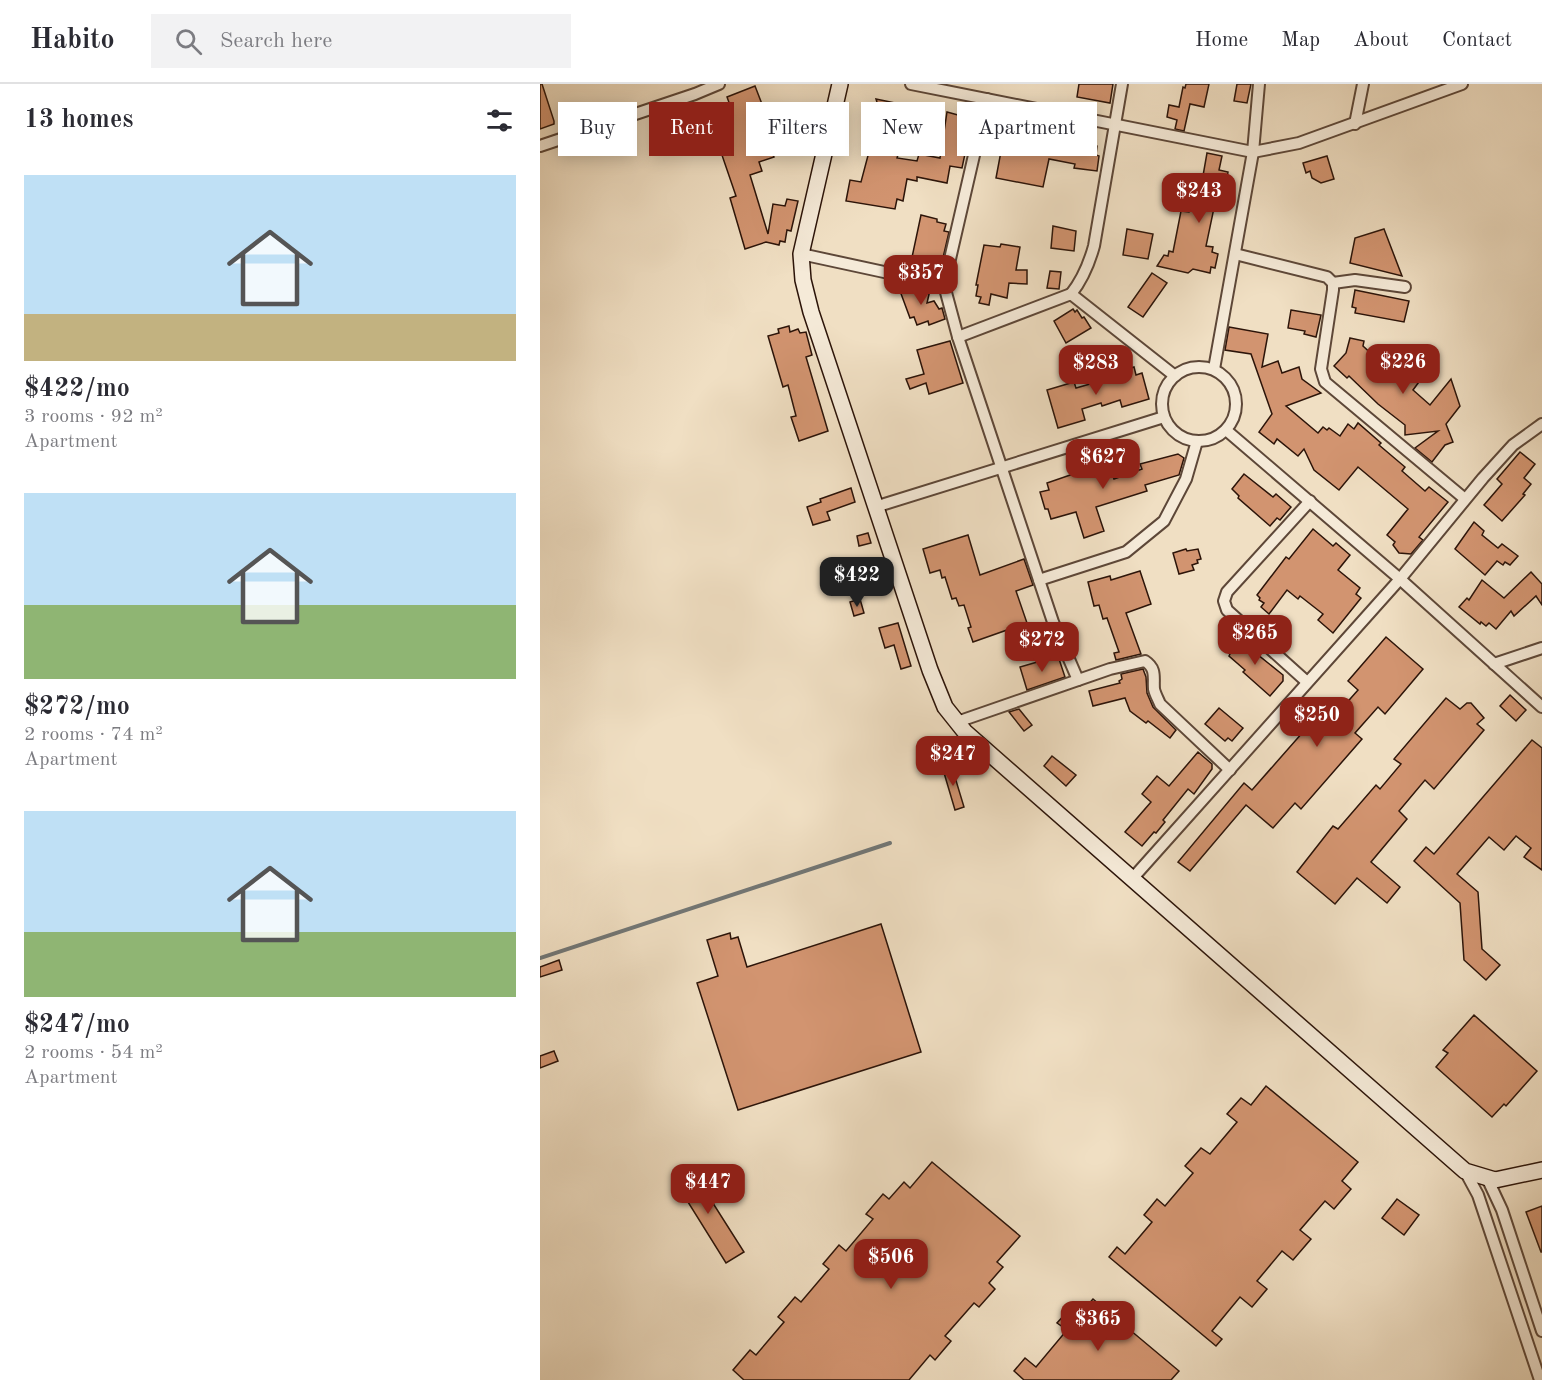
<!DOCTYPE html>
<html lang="en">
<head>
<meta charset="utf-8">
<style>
	body { margin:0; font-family:"Old Standard TT",serif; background:#f2f2f3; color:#2b2b33; height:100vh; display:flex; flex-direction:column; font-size:22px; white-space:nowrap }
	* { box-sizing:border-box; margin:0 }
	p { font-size:20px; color:#7c7c81 }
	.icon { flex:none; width:33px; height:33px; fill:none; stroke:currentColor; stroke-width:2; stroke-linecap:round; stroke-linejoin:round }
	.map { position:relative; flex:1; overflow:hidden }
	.drawer { display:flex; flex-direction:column; background:#fff; width:540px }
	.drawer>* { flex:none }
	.top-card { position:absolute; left:18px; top:18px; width:570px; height:54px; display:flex; gap:12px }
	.price { position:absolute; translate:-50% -51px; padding:0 14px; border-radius:12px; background:#8f2418; color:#fff; font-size:20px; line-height:39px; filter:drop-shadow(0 2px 3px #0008) }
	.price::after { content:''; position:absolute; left:50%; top:36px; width:18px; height:14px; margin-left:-9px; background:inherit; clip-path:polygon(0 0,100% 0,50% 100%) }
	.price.selected { background:#222; color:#fff }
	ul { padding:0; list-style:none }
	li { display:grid; align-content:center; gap:12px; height:318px; padding:0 24px }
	li span { display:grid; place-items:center; height:186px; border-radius:0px; color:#555 }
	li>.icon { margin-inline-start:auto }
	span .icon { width:108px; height:108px; fill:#fffc; stroke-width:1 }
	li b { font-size:26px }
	h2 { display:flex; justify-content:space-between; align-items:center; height:72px; padding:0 24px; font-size:26px }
	.pill { padding:0 21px; border-radius:0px; background:#fff; box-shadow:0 3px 15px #0003; font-size:21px; line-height:54px }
	.pill.selected { background:#8f2418; color:#fff }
	header { display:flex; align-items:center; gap:36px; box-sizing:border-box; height:84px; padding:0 30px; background:#fff; border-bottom:2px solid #e1e1e2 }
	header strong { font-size:28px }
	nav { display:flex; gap:33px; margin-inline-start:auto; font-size:21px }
	.search { width:420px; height:54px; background:#f2f2f3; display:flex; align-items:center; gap:15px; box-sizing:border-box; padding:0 21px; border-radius:0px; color:#7c7c81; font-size:22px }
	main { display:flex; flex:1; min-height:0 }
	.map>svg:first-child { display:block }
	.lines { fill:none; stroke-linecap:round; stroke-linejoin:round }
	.stream { stroke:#727776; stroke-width:4 }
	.building { fill:#d29470; stroke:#2c1409; stroke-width:1.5 }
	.street-casing { stroke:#5d4738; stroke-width:14 }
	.secondary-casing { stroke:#2c1409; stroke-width:18 }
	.street { stroke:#f5ead8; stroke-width:10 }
	.secondary { stroke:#f5ead8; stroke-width:15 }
</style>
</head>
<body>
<header>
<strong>Habito</strong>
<div class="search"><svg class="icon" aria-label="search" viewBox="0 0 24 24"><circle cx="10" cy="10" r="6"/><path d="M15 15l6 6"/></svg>Search here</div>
<nav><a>Home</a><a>Map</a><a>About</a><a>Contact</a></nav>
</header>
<main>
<section class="drawer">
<h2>13 homes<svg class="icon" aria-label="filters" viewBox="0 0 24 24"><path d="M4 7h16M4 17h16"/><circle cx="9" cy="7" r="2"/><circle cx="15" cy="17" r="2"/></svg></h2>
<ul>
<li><span style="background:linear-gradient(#bfe0f5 75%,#c2b280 0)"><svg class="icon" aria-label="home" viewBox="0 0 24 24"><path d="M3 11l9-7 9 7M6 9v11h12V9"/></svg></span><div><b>$422/mo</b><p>3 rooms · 92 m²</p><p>Apartment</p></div></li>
<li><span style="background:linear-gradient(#bfe0f5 60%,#8fb573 0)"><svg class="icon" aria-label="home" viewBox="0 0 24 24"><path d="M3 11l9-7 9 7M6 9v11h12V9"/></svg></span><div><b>$272/mo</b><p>2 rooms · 74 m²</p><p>Apartment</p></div></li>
<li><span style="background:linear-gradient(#bfe0f5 65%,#8fb573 0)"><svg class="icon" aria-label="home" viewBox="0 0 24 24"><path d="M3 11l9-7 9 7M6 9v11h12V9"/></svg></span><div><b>$247/mo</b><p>2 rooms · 54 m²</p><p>Apartment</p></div></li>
</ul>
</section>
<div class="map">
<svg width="1002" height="1296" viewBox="0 0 1002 1296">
	<rect width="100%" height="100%" fill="#f0dfc3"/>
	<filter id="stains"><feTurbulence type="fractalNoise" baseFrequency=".00333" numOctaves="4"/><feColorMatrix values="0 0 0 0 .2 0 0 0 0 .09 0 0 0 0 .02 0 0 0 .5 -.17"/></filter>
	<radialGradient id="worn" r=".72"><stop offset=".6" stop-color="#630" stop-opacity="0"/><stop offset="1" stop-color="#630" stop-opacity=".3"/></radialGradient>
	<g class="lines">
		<path class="stream" d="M0 874 350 759"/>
	</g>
	<g class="building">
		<path d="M0 0H2L14 37V40L0 45Z"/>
		<path d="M539 0H573L570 19 537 13Z"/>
		<path d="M646 0H669L664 23 650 20 644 47 635 45 637 36 627 33 629 21 639 23 643 3 645 4Z"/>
		<path d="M697 0H711L707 19 694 17Z"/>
		<path d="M215 2 232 46 226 48 234 73 219 78 222 87 210 91 228 150 233 120 245 122 247 115 258 117 251 147 247 146 245 158 240 157 239 161 226 158 205 165 190 114 196 112 171 39 177 37 175 29 191 24 187 13Z"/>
		<path d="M336 15 365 21 364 26H366L361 48 359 47 353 70 358 71 357 74 377 77 379 70 400 74 407 28 429 34 426 51H429L422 84 410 82 407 99 377 93V97L367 95 363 117 357 115 355 125 306 117 310 96 321 98 330 64 340 67 332 44 336 41 339 25Z"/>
		<path d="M506 45 530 49 529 55 548 58 547 60 557 62 556 71 559 72 557 87 534 84 535 80 509 75 503 103 456 94 465 46 505 53Z"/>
		<path d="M667 69 682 72 679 86 688 88 682 120 675 119 666 162 673 163 672 168 678 170 675 184 671 183 670 189 653 185 648 189 617 182 624 171 628 172 629 167 633 168 641 127 649 128 650 124 657 126Z"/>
		<path d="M787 72 794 95 781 99 772 94 770 87 766 89 763 79Z"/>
		<path d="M381 131 397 135V138L406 140 404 147 409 148 402 178 397 177 393 191 384 189 385 180 371 178Z"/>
		<path d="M513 142 536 147 534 167 511 164Z"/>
		<path d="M587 145 613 150 608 175 583 171Z"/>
		<path d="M844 145 862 192 810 179 815 154Z"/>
		<path d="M461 160 480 163 476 186H487V200L469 199 467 214 451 210 449 221 439 219 441 213 436 212 438 201H436L444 161 460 163Z"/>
		<path d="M510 187 521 188 519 205 507 204Z"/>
		<path d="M612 189 627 199 603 233 588 223Z"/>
		<path d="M373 202 390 206 387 219 394 217 399 225 402 224 405 235 389 241 388 237 377 241 374 233 370 234 360 207Z"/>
		<path d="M815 206 869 217 864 238 815 229 816 224 812 223Z"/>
		<path d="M533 225 535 228 537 226 542 234 544 233 551 244 526 259 514 237Z"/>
		<path d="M751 226 781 231 776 253 764 250 765 247 748 244Z"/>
		<path d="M249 242 250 248 258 245 260 249 266 248 272 271 266 273 288 347 259 357 251 333 256 332 248 301 243 303 228 252 239 249 238 245Z"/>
		<path d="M689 243 728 250 722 283 738 277 742 289 759 283 762 295 781 309 746 322 778 349 783 343 787 346 789 344 800 352 808 340 814 345 818 339 841 359 839 361 865 383 862 387 885 407 889 403 908 418 879 453 883 456 871 470 859 469 853 461 855 458 847 451 868 425 818 383 799 406 774 386 764 365 758 372 737 355 734 360 719 348 732 330 711 270 685 266Z"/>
		<path d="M810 254 824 257 823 262 864 300 861 273 882 270 883 280 896 275 873 306 890 321 911 295 920 322 906 340 913 358 905 361 892 378 875 364 898 347 865 351V341L838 320 809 292 807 294 794 282 806 269Z"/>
		<path d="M410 257 423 299 389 310 386 299 370 305 366 295 384 290 377 266Z"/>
		<path d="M594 283 596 291 602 289 609 315 582 323 580 316 562 322 561 319 542 325 545 336 518 344 507 306 534 298 536 304 557 298 556 295 585 288 584 286Z"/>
		<path d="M980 368 995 380 984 394 991 400 983 410 985 411 962 437 944 421 962 400 957 395Z"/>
		<path d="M638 370 644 374 639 391 605 401 607 407 556 423 564 447 544 454 536 428 511 435 508 425H505L500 408 509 406 507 399 568 378 574 395 602 385 600 380Z"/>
		<path d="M704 390 733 413 736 410 751 423 740 436 737 434 730 442 698 414 699 412 692 405Z"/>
		<path d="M311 404 315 418 287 428 290 436 273 441 267 423 281 418 280 415Z"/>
		<path d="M934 438 944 447 942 451 958 464 962 460 978 472 970 481 965 478 963 481 957 477 945 491 915 465Z"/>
		<path d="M773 445 793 462 796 459 810 471 798 486 820 504 816 510 821 514 793 549 778 536 783 530 760 512 758 515 747 506 729 530 721 523 724 519 719 516 720 514 717 511 746 473 749 475Z"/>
		<path d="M328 449 331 459 319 462 317 452Z"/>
		<path d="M428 451 440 491 484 475 493 501 476 507 487 539 433 558 428 544 431 543 424 521 419 522 416 514 412 515 405 493 402 494 400 486 390 489 383 465Z"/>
		<path d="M646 465 647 467 658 465 661 475 657 476 658 479 652 481 654 486 639 490 633 469Z"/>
		<path d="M600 487 611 520 586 529 601 570 576 576 574 569 579 568 567 534 563 535 559 521 554 522 548 498 570 492 571 496Z"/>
		<path d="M991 488 1002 500V521L996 512 974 532 971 527 956 545 949 539 946 542 941 538 940 540 919 523 927 514 929 516 942 496 964 514Z"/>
		<path d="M320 515 324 529 314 532 310 518Z"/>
		<path d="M358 539 371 582 361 585 354 561 345 564 339 544Z"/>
		<path d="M691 553 702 562 706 557 711 561 712 559 720 566 717 570 743 591V597L730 612 703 588 705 586 689 572 690 570 683 564Z"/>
		<path d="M846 553 883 585 845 630 838 623 815 649 822 655 761 725 755 719 733 744 706 721 650 787 638 778 704 699 712 706 785 623 795 632 818 606 808 597Z"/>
		<path d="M518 572 525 593 487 606 480 583Z"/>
		<path d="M603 585 606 593 607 609 613 623 636 646 630 654 608 637 606 639 590 627 585 614 553 622 549 607 580 599 579 597 582 595 581 590Z"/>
		<path d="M970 611 986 626 976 637 960 622Z"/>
		<path d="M906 614 920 625 927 619H931L944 634 937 640 944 646 894 705 885 696 859 727 867 735 831 778 860 803 847 819 817 794 795 820 757 788 793 742 798 745 836 701 840 705 861 680 854 675Z"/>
		<path d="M679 624 703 644 692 657 688 654 685 657 665 640Z"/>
		<path d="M479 625 492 641 484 647 469 628Z"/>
		<path d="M992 656 1002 664V786L984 773 991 764 976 752 964 766 949 753 917 790 938 808 942 865 960 881 946 896 924 876 920 819 874 777 886 763 894 770Z"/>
		<path d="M658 668 672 680V685L654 710 648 705 623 736 625 738 616 749 614 748 602 762 585 748 611 718 602 710 617 692 629 702Z"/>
		<path d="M512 672 536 691 526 702 504 682Z"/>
		<path d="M411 680 424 723 415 726 402 682Z"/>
		<path d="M341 840 381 968 198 1026 157 899 178 892 167 856 190 849 191 855 198 853 207 883Z"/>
		<path d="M19 876 22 886 0 893V883Z"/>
		<path d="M934 931 997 987 966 1022 964 1020 952 1033 896 983 908 969 903 966Z"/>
		<path d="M14 967 18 977 0 984V972Z"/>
		<path d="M726 1002 818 1078 802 1097 811 1105 794 1125 785 1117 760 1146 771 1155 753 1176 742 1167 717 1197 727 1205 712 1223 700 1213 672 1247 682 1255 676 1262 569 1173 577 1163 585 1170 612 1138 604 1131 617 1115 625 1122 653 1089 645 1082 661 1064 670 1070 697 1038 687 1030 701 1014 711 1021Z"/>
		<path d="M392 1078 480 1152 457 1178 463 1183 449 1199 455 1205 439 1223 434 1219 405 1252 411 1257 395 1276 390 1271 369 1296H204L193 1286 210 1266 216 1271 244 1238 238 1233 255 1213 261 1218 289 1185 283 1180 299 1161 306 1167 333 1135 326 1130 343 1110 349 1115 364 1098 370 1104Z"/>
		<path d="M150 1083 204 1168 186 1179 133 1094Z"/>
		<path d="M857 1115 879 1131 864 1151 842 1134Z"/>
		<path d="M1002 1122V1168H1001L986 1128Z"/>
		<path d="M553 1215 639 1287 631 1296H484L474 1287 485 1274 496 1283 527 1246 517 1239 528 1227 536 1234Z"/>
	</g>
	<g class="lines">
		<defs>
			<g id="street">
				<path d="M371 0 713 68 759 59 922 0"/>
				<path d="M447 15 404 201 418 253 513 538 538 596"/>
				<path d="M815 40 823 0"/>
				<path d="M0 62 155 10 179 0"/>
				<path d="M261 170 404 201"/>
				<path d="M695 170 787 193 793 199V206L781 285 785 298 925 415"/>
				<path d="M793 199 815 196 865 203"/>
				<path d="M531 210C543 195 549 180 554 162L582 0"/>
				<path d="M418 253 531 210 635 292"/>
				<circle cx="659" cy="320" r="37"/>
				<path d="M674 285 713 68 719 0"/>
				<path d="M686 346 860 495 1002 623"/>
				<path d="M335 423 624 333"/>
				<path d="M499 496 586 468 624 437 646 395 657 357"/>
				<path d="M954 580 1002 564"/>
				<path d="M767 598 687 526 684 517 687 508 770 417"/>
				<path d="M417 638 570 585 605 577C617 585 613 594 614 605 615 610 618 615 620 620L690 686"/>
				<path d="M592 795 860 495 943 394 973 361 1002 340"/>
				<path d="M925 1087 938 1111 1000 1296"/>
				<path d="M948 1096 962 1126 1002 1247"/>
			</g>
			<path id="secondary" d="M300 0 261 170 263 196 271 228 390 586 405 623 425 648 925 1087 955 1096 1002 1086"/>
		</defs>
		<use href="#street" class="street-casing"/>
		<use href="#secondary" class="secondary-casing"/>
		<use href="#street" class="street"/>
		<use href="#secondary" class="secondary"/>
	</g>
	<rect width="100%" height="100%" filter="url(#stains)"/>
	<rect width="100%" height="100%" fill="url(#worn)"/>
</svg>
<b class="price" style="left:659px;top:140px">$243</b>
<b class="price" style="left:381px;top:222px">$357</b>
<b class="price" style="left:863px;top:311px">$226</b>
<b class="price" style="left:556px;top:312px">$283</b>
<b class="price" style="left:563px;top:406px">$627</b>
<b class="price selected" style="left:317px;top:524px">$422</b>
<b class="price" style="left:715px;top:582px">$265</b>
<b class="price" style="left:502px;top:589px">$272</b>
<b class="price" style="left:777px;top:664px">$250</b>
<b class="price" style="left:413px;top:703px">$247</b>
<b class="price" style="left:168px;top:1131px">$447</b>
<b class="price" style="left:351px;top:1206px">$506</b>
<b class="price" style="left:558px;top:1268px">$365</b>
<div class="top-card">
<a class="pill">Buy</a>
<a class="pill selected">Rent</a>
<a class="pill">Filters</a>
<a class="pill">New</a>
<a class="pill">Apartment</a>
</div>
</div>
</main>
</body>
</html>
